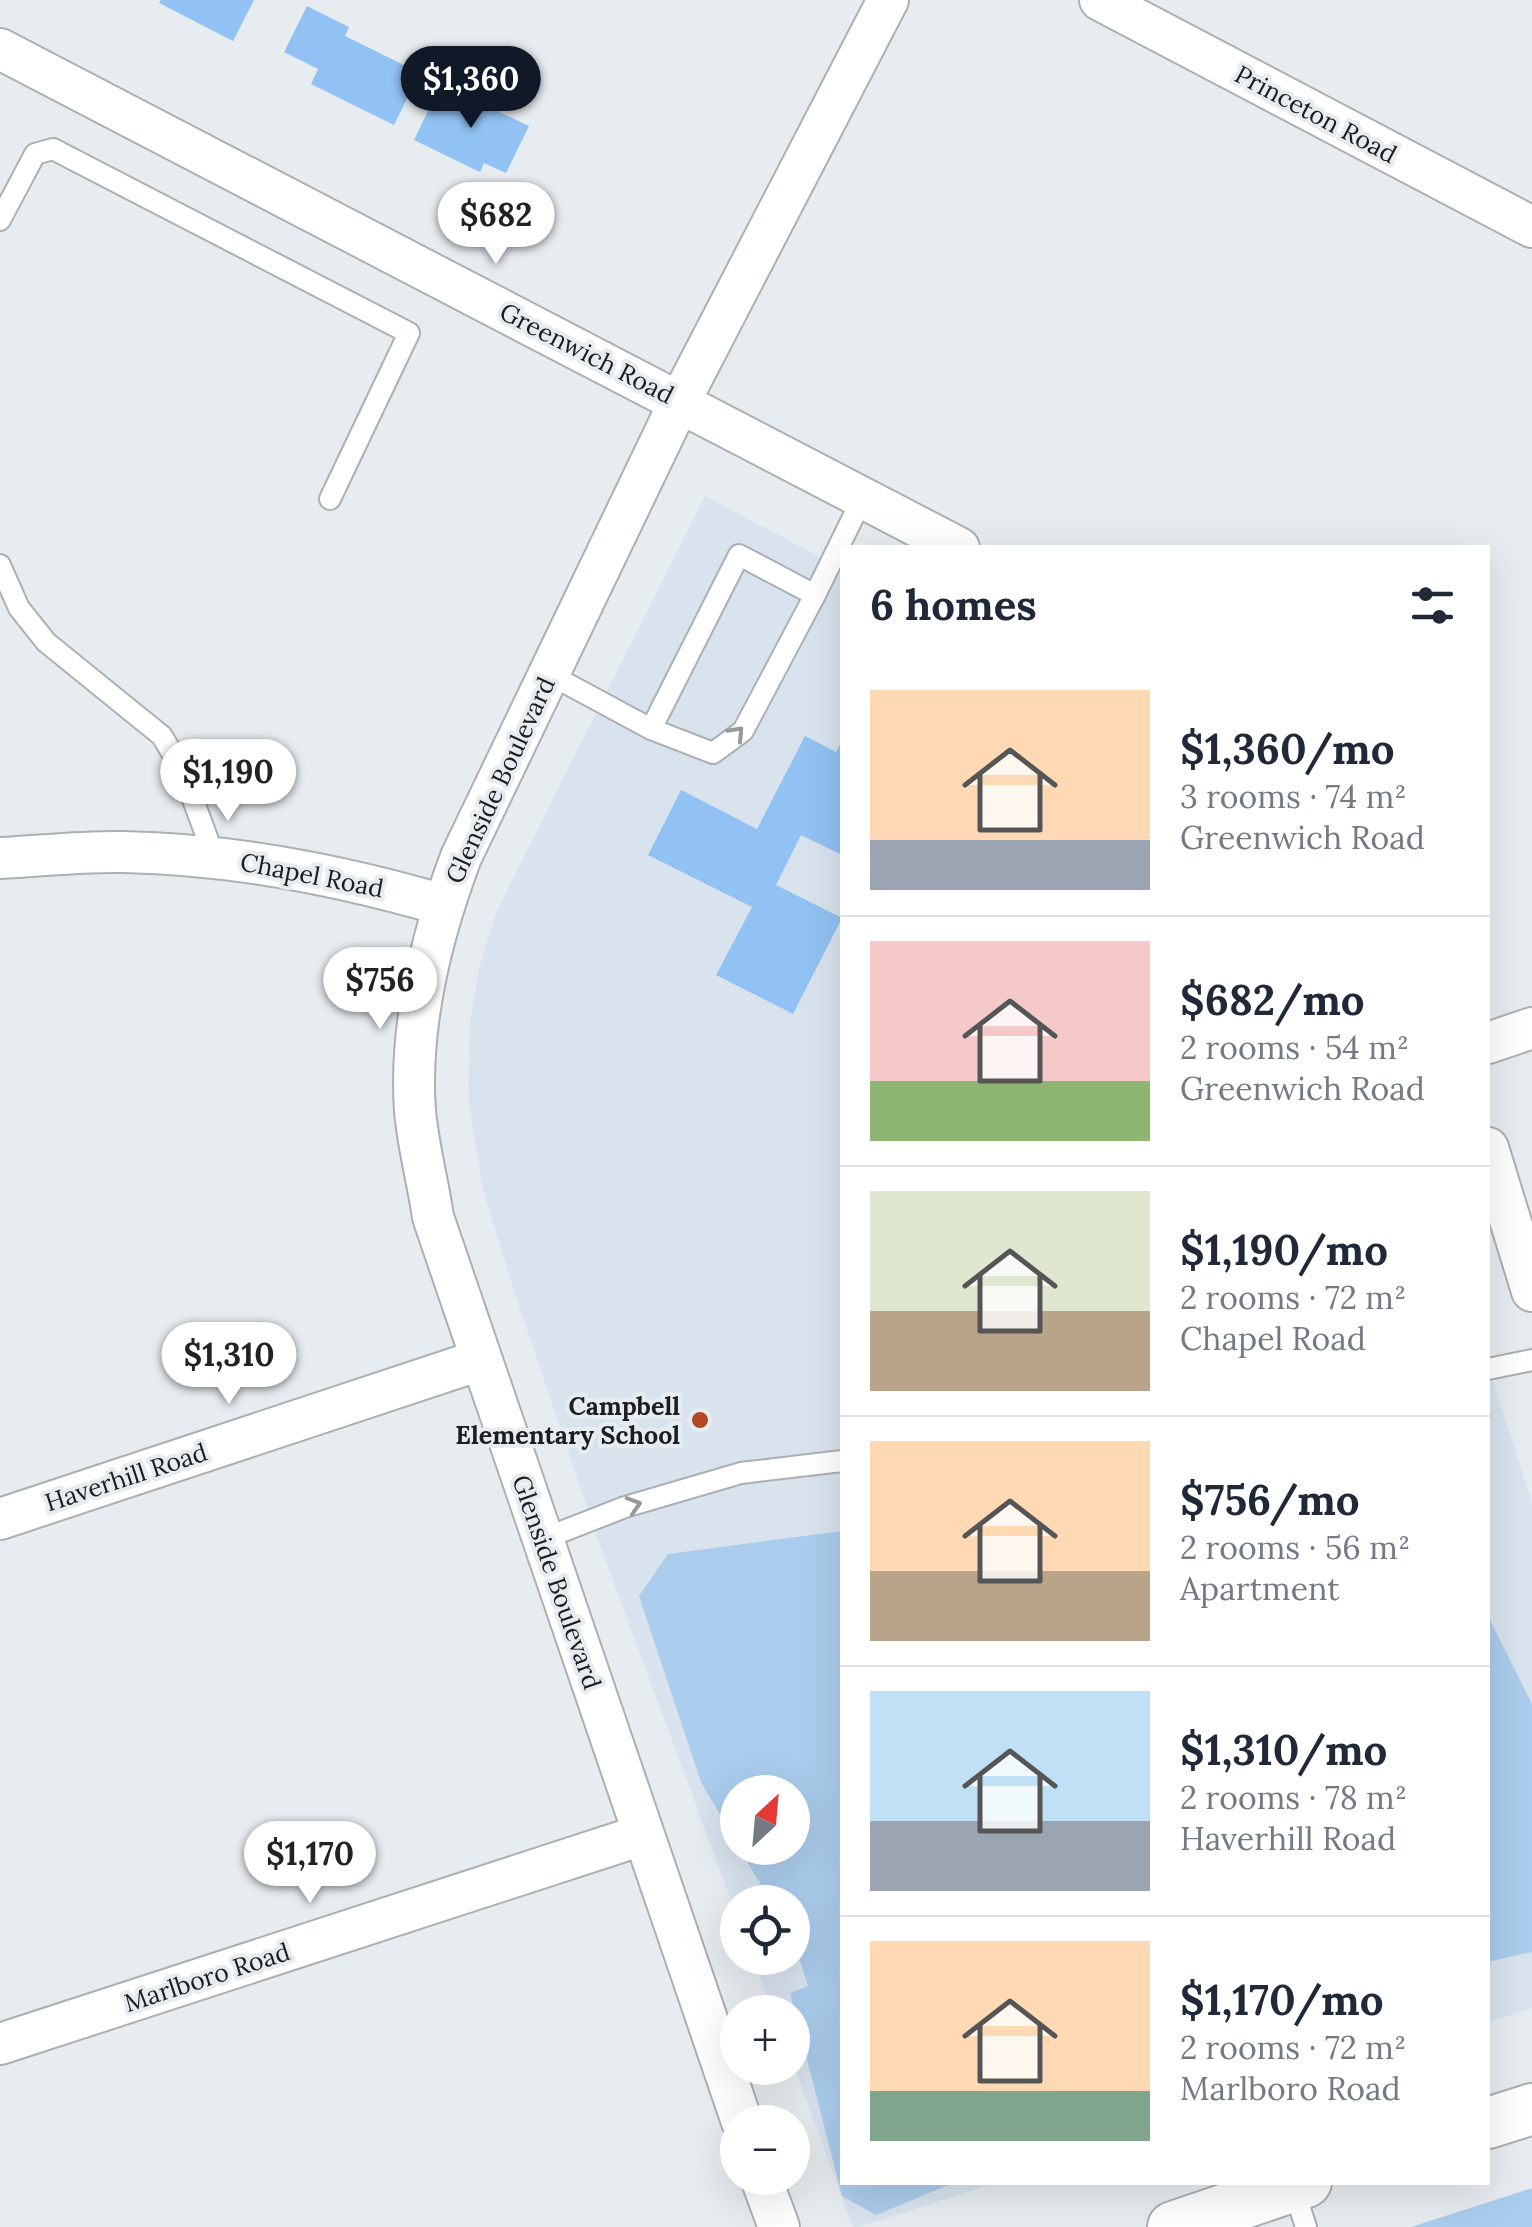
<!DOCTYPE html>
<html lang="en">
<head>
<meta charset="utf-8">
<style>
	body { margin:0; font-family:Lora,serif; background:#f2f2f3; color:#1f2937; height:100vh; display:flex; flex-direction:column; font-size:38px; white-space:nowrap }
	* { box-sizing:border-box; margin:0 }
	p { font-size:32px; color:#747a83 }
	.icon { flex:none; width:55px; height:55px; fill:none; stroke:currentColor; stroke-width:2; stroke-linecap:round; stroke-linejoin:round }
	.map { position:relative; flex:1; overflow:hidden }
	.side { position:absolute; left:840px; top:545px; width:650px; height:1640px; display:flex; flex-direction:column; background:#fff; border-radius:0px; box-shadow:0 10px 40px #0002 }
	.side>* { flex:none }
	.needle { width:65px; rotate:26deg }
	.fabs { position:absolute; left:720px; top:1775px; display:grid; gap:20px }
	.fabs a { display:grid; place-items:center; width:90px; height:90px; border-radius:50%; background:#fff; box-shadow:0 10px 40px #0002; font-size:50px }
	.price { position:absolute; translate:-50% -85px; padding:0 22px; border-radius:35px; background:#fff; color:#222; font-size:32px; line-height:65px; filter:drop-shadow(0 2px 5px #0008) }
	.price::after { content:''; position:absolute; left:50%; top:60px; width:30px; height:22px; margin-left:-15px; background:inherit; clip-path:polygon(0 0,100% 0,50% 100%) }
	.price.current { background:#111827; color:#fff }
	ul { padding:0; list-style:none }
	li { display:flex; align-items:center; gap:30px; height:250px; padding:0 30px }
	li+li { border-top:2px solid #e0e1e3 }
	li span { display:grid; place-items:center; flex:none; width:280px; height:200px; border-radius:0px; color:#555 }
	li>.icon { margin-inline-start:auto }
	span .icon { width:120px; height:120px; fill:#fffc; stroke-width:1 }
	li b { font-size:42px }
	h2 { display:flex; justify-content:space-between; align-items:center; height:120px; padding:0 30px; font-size:42px }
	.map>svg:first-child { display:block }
	.built { fill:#d8e3ee; fill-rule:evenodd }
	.green { fill:#abccec }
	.building { fill:#91c2f3 }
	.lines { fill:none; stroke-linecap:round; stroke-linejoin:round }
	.service-casing { stroke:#abb0b5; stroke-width:24 }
	.minor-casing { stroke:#abb0b5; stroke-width:44 }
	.tertiary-casing { stroke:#abb0b5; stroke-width:54 }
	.service { stroke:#fff; stroke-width:20 }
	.minor { stroke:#fff; stroke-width:40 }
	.tertiary { stroke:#fff; stroke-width:50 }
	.oneway { stroke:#98999a }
	.poi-dot { fill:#b14927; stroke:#e7ecf1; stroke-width:4 }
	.labels { text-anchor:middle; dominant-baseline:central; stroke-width:8; stroke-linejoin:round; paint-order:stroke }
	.street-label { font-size:25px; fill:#1b1d1f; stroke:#e7ecf1 }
	.poi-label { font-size:25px; font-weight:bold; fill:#1b1d1f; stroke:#e7ecf1; text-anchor:end }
</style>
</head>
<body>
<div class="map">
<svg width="1532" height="2227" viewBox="0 0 1532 2227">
	<rect width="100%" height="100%" fill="#e7ecf1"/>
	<g class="built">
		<path d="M705 496 842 569V2182L996 2183 859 2227H853L793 2064 792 2012H773L753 1958H792V1902H738L737 1916 599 1543 516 1297 483 1190 468 1100 470 1022 479 968 496 913ZM738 1792H792V1848H738Z"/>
		<path d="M1488 1366 1532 1503V2008L1488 2022Z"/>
	</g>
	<g class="green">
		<path d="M842 1531V2182L953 2183 876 2215 842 2196 790 1993 808 1986 793 1939 792 1902H771L739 1848H792V1792H738L737 1844 701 1782 639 1596 668 1554Z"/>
		<path d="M1488 1616 1532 1704V1952L1488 1962Z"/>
		<path d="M1532 2188V2227H1411Z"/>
	</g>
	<g class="building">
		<path d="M161 0H254L233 41 159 3Z"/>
		<path d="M307 6 349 27 345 36 420 73 394 125 311 84 318 69 284 52Z"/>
		<path d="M441 84 529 126 506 173 484 163 480 172 414 140Z"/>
		<path d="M805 736 836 752 842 740V855L801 835 776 885 842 918 793 1014 716 975 752 907 648 855 681 790 757 829Z"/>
	</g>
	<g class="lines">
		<defs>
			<g id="service">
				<path d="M0 220 35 154 53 149 409 333 330 499"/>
				<path d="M0 565 19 608 46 642 162 736 182 770 215 859"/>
				<path d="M549 674 651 729 739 555 815 595 863 497"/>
				<path d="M651 729 713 753 743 731 815 595"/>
				<path d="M1488 1369 1532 1360"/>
				<path d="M543 1539 625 1507 741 1473 842 1461"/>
				<path d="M1293 2187 1306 2227"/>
			</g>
			<g id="minor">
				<path d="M1100 0 1532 227"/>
				<path d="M0 49 959 548"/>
				<path d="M0 858C41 856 83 851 124 852 231 854 340 875 443 905"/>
				<path d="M1488 1043 1532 1028"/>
				<path d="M1488 1148 1532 1291"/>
				<path d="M0 1519 480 1360"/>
				<path d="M0 2044 642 1835"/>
				<path d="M742 2122 433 1217C428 1182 418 1146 415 1111 409 1025 431 937 461 857L680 401 888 0"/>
				<path d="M761 2178 779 2227"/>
			</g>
			<g id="tertiary">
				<path d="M1488 2123 1532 2109"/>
				<path d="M1173 2227 1306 2182"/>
			</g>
		</defs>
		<use href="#service" class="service-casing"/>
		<use href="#minor" class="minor-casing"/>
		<use href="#tertiary" class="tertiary-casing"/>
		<use href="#service" class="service"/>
		<use href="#minor" class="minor"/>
		<use href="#tertiary" class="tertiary"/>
	</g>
	<defs><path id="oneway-chevron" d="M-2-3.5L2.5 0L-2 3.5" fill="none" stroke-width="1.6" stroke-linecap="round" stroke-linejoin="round" transform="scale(2.5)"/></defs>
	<g class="oneway">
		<use href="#oneway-chevron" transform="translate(737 733) rotate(-47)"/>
		<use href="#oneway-chevron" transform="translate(634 1505) rotate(-17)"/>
	</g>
	<circle class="poi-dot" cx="700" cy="1420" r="10"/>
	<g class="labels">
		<g class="street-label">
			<text transform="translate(1316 114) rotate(28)">Princeton Road</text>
			<text transform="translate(587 353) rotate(27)">Greenwich Road</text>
			<text transform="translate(500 780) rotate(-65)">Glenside Boulevard</text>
			<text transform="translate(312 875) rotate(11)">Chapel Road</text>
			<text transform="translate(126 1477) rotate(-18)">Haverhill Road</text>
			<text transform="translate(557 1582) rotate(71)">Glenside Boulevard</text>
			<text transform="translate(207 1977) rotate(-18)">Marlboro Road</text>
		</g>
		<g class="poi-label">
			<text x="680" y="1406">Campbell<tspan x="680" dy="29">Elementary School</tspan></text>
		</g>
	</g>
</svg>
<div class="fabs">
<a><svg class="needle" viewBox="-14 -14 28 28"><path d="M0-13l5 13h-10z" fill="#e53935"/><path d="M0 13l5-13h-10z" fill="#747a83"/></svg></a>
<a><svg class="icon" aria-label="locate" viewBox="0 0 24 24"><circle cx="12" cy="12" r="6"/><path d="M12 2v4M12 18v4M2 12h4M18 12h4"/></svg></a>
<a>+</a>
<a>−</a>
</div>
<b class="price current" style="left:471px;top:131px">$1,360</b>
<b class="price" style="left:496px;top:267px">$682</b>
<b class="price" style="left:228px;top:824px">$1,190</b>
<b class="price" style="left:380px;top:1032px">$756</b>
<b class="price" style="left:229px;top:1407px">$1,310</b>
<b class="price" style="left:310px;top:1906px">$1,170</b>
<section class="side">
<h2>6 homes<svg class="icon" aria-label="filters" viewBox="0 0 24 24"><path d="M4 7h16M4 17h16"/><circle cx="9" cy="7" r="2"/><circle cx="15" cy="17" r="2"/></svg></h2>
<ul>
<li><span style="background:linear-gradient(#ffd9b3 75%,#9aa5b1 0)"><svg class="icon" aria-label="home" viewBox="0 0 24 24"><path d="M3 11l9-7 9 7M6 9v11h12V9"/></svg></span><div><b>$1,360/mo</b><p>3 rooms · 74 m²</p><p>Greenwich Road</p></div></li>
<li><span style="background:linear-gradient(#f6c9c9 70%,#8fb573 0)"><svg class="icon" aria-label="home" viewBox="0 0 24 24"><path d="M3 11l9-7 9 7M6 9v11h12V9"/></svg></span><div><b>$682/mo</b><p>2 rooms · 54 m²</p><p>Greenwich Road</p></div></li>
<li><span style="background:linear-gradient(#dfe7d0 60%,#b9a48a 0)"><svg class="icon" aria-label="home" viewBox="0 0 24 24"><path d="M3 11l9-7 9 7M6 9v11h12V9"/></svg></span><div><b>$1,190/mo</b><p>2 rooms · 72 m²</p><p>Chapel Road</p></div></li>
<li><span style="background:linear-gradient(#ffd9b3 65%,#b9a48a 0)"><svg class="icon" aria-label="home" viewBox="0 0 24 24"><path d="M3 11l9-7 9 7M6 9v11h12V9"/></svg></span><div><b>$756/mo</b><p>2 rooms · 56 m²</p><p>Apartment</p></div></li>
<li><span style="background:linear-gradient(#bfe0f5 65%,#9aa5b1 0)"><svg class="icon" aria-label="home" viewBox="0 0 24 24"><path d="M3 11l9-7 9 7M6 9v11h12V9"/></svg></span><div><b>$1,310/mo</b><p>2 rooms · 78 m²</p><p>Haverhill Road</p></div></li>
<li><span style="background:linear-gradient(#ffd9b3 75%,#7fa58c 0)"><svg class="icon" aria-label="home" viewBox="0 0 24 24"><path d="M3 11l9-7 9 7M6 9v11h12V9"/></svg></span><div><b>$1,170/mo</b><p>2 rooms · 72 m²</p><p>Marlboro Road</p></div></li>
</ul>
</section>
</div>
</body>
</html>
